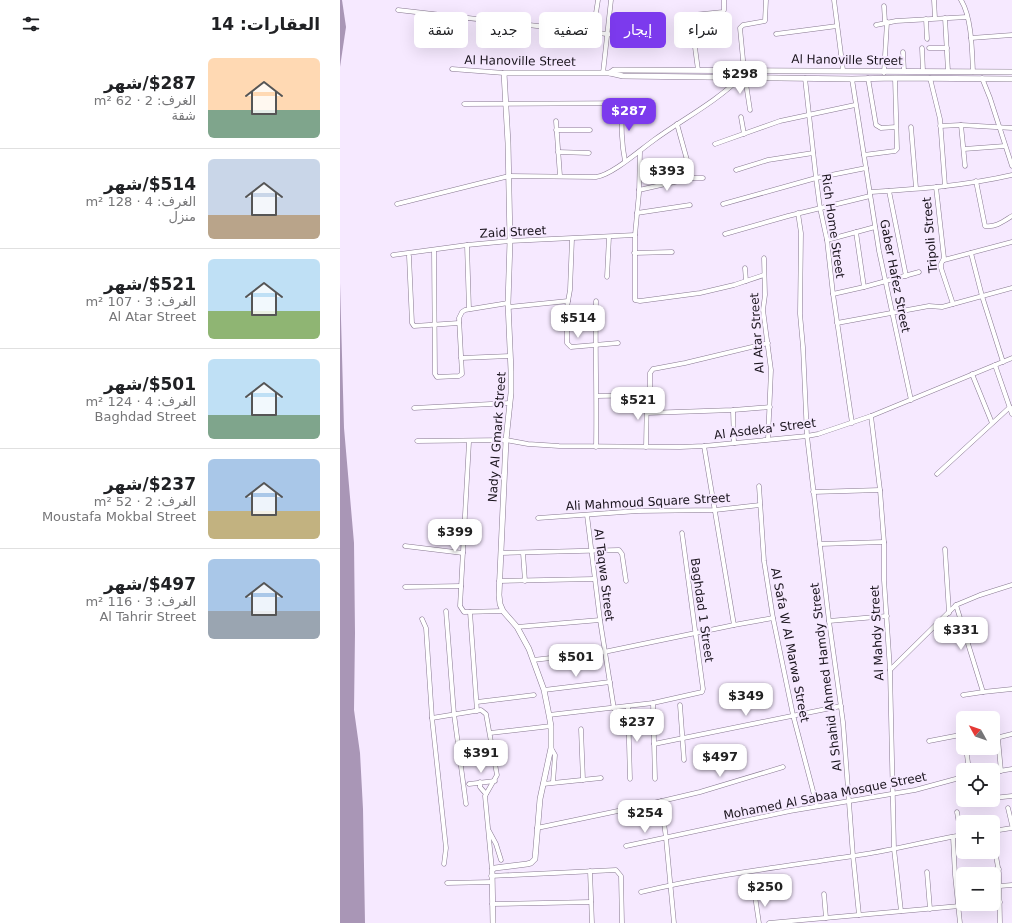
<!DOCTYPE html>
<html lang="ar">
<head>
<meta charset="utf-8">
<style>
	body { margin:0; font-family:"DejaVu Sans",Cairo,sans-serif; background:#f6f6f6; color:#202124; direction:rtl; height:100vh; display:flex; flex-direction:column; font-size:15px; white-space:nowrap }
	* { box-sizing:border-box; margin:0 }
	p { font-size:13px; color:#757577 }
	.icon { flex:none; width:22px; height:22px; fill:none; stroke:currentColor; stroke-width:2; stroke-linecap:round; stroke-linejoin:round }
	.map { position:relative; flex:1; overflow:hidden; direction:ltr }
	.side { display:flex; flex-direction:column; background:#fff; width:340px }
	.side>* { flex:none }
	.guide { position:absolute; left:12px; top:12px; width:380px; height:36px; direction:rtl; display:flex; gap:8px }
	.needle { width:26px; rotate:310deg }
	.tools { position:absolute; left:616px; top:711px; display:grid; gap:8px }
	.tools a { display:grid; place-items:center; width:44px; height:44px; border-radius:6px; background:#fff; box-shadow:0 4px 16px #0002; font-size:20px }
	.price { position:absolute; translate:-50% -34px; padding:0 9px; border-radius:8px; background:#fff; color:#222; font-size:13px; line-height:26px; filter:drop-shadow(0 1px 2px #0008) }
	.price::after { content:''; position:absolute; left:50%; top:24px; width:12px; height:9px; margin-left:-6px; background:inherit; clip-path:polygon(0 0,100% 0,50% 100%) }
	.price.selected { background:#7c3aed; color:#fff }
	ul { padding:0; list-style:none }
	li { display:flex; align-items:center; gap:12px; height:100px; padding:0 20px }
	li+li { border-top:1px solid #e0e0e0 }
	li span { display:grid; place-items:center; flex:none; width:112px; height:80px; border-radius:6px; color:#555 }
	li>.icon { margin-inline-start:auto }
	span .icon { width:48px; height:48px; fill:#fffc; stroke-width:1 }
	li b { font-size:17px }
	h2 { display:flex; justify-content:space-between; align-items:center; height:48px; padding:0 20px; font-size:17px }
	.tag { padding:0 14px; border-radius:6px; background:#fff; box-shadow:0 4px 16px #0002; font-size:14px; line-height:36px }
	.tag.selected { background:#7c3aed; color:#fff }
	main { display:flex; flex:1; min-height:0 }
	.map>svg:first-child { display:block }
	.water { fill:#a996b6 }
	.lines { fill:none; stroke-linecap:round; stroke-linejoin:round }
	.minor-casing { stroke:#877890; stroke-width:5 }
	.tertiary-casing { stroke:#877890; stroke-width:6 }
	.minor { stroke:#fff; stroke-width:4 }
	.tertiary { stroke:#fff; stroke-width:5 }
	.labels { text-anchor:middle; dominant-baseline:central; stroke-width:4; stroke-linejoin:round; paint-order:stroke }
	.street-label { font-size:12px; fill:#1a141d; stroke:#f6e9ff }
</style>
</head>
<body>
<main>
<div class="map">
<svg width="672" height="923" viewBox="0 0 672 923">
	<rect width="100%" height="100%" fill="#f6e9ff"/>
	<g class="water">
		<path d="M0 0H2L6 27 0 67Z"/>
		<path d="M0 283 4 428 14 543 15 633 14 710 20 753 23 809 25 923H0Z"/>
	</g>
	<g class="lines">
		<defs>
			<g id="minor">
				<path d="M494 0 503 70"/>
				<path d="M594 0 595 18"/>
				<path d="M621 0C632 18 632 51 633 72"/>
				<path d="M544 6 545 22"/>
				<path d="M58 10 267 34 303 40 323 38"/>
				<path d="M256 13 258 0"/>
				<path d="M605 18 608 71"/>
				<path d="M586 19 587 39"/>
				<path d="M536 25 556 21 627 17"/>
				<path d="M436 34 497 26"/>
				<path d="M631 38 672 35"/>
				<path d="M582 48 583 71"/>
				<path d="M589 48H607"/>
				<path d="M563 52 564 71"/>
				<path d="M112 69 164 73"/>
				<path d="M358 70 351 17 353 15 383 12 384 10V0"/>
				<path d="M404 70 400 28 403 25 425 21 426 0"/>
				<path d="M263 73 271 0"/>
				<path d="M544 73 547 22"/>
				<path d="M405 77 410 110"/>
				<path d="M465 78 476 178 480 208 487 240 493 294 512 423"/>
				<path d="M528 78 536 125 541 128 556 127"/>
				<path d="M590 78 600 119 605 186"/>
				<path d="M642 78 650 98 672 166"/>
				<path d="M512 79 539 251 571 400"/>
				<path d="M282 103C281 123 281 141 285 161"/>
				<path d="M124 104 308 103"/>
				<path d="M401 117 404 134"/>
				<path d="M216 121 220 176"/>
				<path d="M337 124 352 178"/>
				<path d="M621 125 625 166"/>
				<path d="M600 126 621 125 672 128"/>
				<path d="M571 127 576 188"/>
				<path d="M216 130H250"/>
				<path d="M375 144 440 121 515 105"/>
				<path d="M624 149 665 146"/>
				<path d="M218 152 249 153"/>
				<path d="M300 152 299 193 295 235V300L300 301 360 293 394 285 424 275"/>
				<path d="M524 155 555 151 557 149 555 78"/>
				<path d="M396 170 428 160 473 153"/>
				<path d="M636 181 645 226C655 228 664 221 672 216"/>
				<path d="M596 187 604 258 601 264V268L613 304"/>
				<path d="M299 190 352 178H363"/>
				<path d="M549 191 566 276"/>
				<path d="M530 192C577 189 625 186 672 175"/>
				<path d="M57 204 169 176 256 177C272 175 300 150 314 140 343 119 376 102 401 77"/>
				<path d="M383 204 476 178 526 168"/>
				<path d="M297 213 350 205"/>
				<path d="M458 213 461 233 460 314 463 347 467 436 489 621 503 722 513 856 519 915"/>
				<path d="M516 232 524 287"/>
				<path d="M385 234 448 216 530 196"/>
				<path d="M232 239 230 290 227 307V343L231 347 278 343"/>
				<path d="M487 240 535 227"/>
				<path d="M127 245 129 309"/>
				<path d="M94 250 95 374 97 377 119 376 122 374 119 318 122 312 125 310 168 303"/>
				<path d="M294 253 332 252"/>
				<path d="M631 253 642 296 663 362"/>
				<path d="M53 255 127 245 170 241 295 235"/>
				<path d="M69 256 72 323 74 326 119 323"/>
				<path d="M424 258 425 295 423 310 431 370 428 439"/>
				<path d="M604 260 672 242"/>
				<path d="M405 268 406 281"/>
				<path d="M267 277 269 237"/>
				<path d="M493 294 524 287 579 272"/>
				<path d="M256 301C255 350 257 398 256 447"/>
				<path d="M169 307 228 301"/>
				<path d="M497 323 589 306 602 307 672 288"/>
				<path d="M121 358 170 356"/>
				<path d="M655 365 672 414"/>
				<path d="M632 374 652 423"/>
				<path d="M257 396 307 395 310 392V373L313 369 345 363 428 343"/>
				<path d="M74 408 170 403"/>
				<path d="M393 410 394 443"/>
				<path d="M307 413 393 410 430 407"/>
				<path d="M531 416 540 490 544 542V580L550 670 554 849 561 911"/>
				<path d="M77 441 166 440 188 444 219 446 340 447 364 446 467 436 478 434 531 416 672 358"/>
				<path d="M129 442 120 606 124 612 163 611"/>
				<path d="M364 446 394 625"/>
				<path d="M306 447 307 395"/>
				<path d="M597 474 670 407"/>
				<path d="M419 486 424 561 433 618 453 715 477 806"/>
				<path d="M473 492 540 490"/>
				<path d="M247 515 260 620 274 709"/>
				<path d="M198 518 298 511 375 510 420 505"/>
				<path d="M480 544 544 542"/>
				<path d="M65 546 123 553"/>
				<path d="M605 549 609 613"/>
				<path d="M161 553 279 550 282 554 286 581"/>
				<path d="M183 553 185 581"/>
				<path d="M159 581 254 579"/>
				<path d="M65 587 121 586"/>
				<path d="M616 605 643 692"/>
				<path d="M106 611 114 714 126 804"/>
				<path d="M130 612 137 711"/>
				<path d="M82 619 86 628 92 718 106 848 104 864"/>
				<path d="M489 621 547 616"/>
				<path d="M177 627 260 620"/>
				<path d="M193 660 264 652 394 625 433 618"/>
				<path d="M550 670 616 605 640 595 672 585"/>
				<path d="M204 690 270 682"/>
				<path d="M623 695 643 692 672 689"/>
				<path d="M137 702 194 695"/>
				<path d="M313 703 315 779"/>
				<path d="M340 705 344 760"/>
				<path d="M288 707 290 779"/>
				<path d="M209 715 313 703 362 692 363 689 342 533"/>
				<path d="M92 718 141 710 146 714 157 775 145 796 152 870"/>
				<path d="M241 729 243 780"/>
				<path d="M150 733 211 726"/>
				<path d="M589 741 620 735 623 737"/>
				<path d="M314 744 501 706"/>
				<path d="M211 748 215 755 213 782"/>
				<path d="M626 748 629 770"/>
				<path d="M661 771 658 739 660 737 672 734"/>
				<path d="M653 772 672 769"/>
				<path d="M140 782V787L146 794"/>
				<path d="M129 784 155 781"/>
				<path d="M203 784 261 778"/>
				<path d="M653 798 672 796"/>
				<path d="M632 800H637"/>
				<path d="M321 801 326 838 334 923"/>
				<path d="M668 808 672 825"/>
				<path d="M617 812 621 836"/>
				<path d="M197 828 292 808 360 792 443 767"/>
				<path d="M149 831 156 844 161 860"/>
				<path d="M653 831 672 828"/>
				<path d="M613 837 615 875 620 923"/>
				<path d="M653 839 659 873 660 923"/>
				<path d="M286 846 450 811 575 790 623 777"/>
				<path d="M250 871 252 923"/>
				<path d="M587 872 590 909"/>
				<path d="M625 874 659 869"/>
				<path d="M151 876 276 870 281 876 282 923"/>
				<path d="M107 883 152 882"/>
				<path d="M660 886 672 885"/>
				<path d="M301 892C371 875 442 867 513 856 550 851 586 841 623 835"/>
				<path d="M484 894 486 918"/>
				<path d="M415 896 419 923"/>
				<path d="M653 903 660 902"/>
				<path d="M152 904 251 902"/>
				<path d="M429 923 642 904"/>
			</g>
			<g id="tertiary">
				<path d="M270 73 274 70H283L672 72"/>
				<path d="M153 923 152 870 155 868 187 864 191 863 195 859 200 799 211 748V726L209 715 204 690 189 649 177 627 163 611 160 604 159 595 166 440 171 393V371L168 303 170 241 168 143 164 73H270L283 76 512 79 555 78 672 79"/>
			</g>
		</defs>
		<use href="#minor" class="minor-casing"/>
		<use href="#tertiary" class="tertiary-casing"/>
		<use href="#minor" class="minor"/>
		<use href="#tertiary" class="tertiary"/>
	</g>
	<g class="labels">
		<g class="street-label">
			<text transform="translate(507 60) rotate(1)">Al Hanoville Street</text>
			<text transform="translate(180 61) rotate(1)">Al Hanoville Street</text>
			<text transform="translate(493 226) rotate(82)">Rich Home Street</text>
			<text transform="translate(173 232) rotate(-3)">Zaid Street</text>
			<text transform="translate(590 235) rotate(-95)">Tripoli Street</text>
			<text transform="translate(555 276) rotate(79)">Gaber Hafez Street</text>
			<text transform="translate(417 333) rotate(-94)">Al Atar Street</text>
			<text transform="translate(425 429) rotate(-7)">Al Asdeka' Street</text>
			<text transform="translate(157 437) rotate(-86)">Nady Al Gmark Street</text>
			<text transform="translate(308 502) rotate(-3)">Ali Mahmoud Square Street</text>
			<text transform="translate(264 575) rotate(83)">Al Taqwa Street</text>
			<text transform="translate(362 610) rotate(82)">Baghdad 1 Street</text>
			<text transform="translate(537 633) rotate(-93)">Al Mahdy Street</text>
			<text transform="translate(450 645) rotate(79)">Al Safa W Al Marwa Street</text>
			<text transform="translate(486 677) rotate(-97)">Al Shahid Ahmed Hamdy Street</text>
			<text transform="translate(485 796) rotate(-11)">Mohamed Al Sabaa Mosque Street</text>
		</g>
	</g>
</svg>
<div class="tools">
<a><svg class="needle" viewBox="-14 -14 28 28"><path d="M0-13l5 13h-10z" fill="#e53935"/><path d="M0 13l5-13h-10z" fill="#757577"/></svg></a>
<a><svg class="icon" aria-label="locate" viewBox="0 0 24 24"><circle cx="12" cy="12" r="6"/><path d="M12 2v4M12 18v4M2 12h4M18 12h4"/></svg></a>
<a>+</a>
<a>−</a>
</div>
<b class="price" style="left:400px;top:95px">$298</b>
<b class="price selected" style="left:289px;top:132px">$287</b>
<b class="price" style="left:327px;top:192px">$393</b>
<b class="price" style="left:238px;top:339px">$514</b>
<b class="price" style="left:298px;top:421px">$521</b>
<b class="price" style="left:115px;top:553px">$399</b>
<b class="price" style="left:621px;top:651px">$331</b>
<b class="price" style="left:236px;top:678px">$501</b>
<b class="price" style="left:406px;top:717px">$349</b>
<b class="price" style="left:297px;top:743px">$237</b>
<b class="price" style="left:141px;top:774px">$391</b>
<b class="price" style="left:380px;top:778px">$497</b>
<b class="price" style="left:305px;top:834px">$254</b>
<b class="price" style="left:425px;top:908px">$250</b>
<div class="guide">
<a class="tag">شراء</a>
<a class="tag selected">إيجار</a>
<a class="tag">تصفية</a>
<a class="tag">جديد</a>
<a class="tag">شقة</a>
</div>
</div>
<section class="side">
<h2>العقارات: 14<svg class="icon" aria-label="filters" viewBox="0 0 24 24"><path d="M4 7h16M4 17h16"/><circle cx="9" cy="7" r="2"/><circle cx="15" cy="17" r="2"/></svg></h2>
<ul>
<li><span style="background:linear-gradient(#ffd9b3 65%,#7fa58c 0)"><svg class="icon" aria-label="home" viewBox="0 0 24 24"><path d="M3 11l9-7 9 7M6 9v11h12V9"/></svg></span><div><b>$287/شهر</b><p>الغرف: 2 · 62 m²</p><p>شقة</p></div></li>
<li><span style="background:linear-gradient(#c9d6e8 70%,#b9a48a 0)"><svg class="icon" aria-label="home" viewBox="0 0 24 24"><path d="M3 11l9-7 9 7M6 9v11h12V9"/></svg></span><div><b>$514/شهر</b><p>الغرف: 4 · 128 m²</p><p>منزل</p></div></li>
<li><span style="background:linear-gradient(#bfe0f5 65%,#8fb573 0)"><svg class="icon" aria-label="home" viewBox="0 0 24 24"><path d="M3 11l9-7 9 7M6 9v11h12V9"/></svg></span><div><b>$521/شهر</b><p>الغرف: 3 · 107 m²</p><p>Al Atar Street</p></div></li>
<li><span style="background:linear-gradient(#bfe0f5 70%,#7fa58c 0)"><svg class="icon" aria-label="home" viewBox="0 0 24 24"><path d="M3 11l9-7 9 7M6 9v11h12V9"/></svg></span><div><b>$501/شهر</b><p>الغرف: 4 · 124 m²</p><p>Baghdad Street</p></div></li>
<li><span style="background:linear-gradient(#a9c7e8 65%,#c2b280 0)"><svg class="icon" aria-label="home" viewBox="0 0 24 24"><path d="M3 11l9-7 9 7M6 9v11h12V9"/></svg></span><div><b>$237/شهر</b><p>الغرف: 2 · 52 m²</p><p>Moustafa Mokbal Street</p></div></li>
<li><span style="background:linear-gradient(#a9c7e8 65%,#9aa5b1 0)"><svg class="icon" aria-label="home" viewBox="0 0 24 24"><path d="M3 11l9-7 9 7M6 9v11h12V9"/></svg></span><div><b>$497/شهر</b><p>الغرف: 3 · 116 m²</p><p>Al Tahrir Street</p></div></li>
</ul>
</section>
</main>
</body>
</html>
